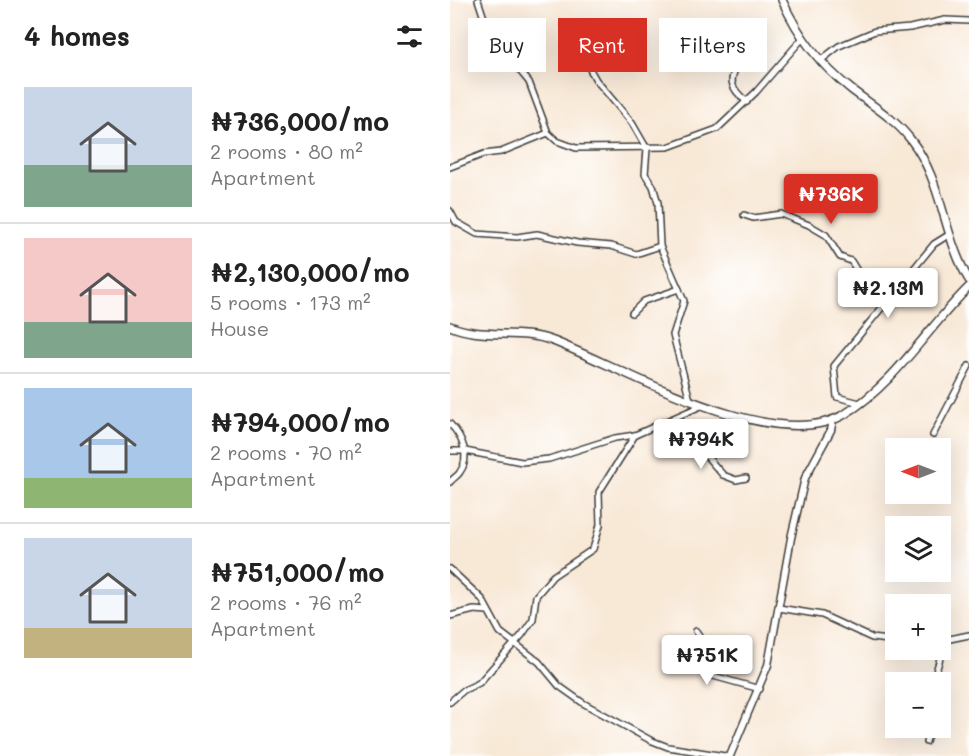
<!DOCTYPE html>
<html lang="en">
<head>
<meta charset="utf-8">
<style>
	body { margin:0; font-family:Mali,sans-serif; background:#f2f2f2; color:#222; height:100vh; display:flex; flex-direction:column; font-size:22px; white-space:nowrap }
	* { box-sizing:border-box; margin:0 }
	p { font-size:20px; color:#767676 }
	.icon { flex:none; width:33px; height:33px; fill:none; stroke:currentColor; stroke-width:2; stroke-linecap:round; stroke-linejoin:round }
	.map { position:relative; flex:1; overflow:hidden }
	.panel { display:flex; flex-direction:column; background:#fff; width:450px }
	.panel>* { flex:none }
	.hud { position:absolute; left:18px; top:18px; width:411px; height:54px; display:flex; gap:12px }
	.needle { width:39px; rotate:270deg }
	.controls { position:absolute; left:435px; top:438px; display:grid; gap:12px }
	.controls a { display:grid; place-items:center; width:66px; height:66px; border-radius:0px; background:#fff; box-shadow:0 6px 24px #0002; font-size:30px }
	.price { position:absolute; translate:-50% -51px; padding:0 14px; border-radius:6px; background:#fff; color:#222; font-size:20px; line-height:39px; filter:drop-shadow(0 2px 3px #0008) }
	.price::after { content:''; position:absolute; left:50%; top:36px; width:18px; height:14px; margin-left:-9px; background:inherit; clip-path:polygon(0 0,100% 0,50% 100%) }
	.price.current { background:#d93025; color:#fff }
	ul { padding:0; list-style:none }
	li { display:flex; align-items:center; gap:18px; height:150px; padding:0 24px }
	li+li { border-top:2px solid #e0e0e0 }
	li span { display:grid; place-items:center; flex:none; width:168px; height:120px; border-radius:0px; color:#555 }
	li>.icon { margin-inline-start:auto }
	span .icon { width:72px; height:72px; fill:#fffc; stroke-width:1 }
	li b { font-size:26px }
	h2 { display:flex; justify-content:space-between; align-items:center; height:72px; padding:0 24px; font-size:26px }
	.pill { padding:0 21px; border-radius:0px; background:#fff; box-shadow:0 6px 24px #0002; font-size:21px; line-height:54px }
	.pill.current { background:#d93025; color:#fff }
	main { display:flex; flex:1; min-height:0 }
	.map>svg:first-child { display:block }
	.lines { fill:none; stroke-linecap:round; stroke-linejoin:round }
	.minor-casing { stroke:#3d3b38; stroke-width:8 }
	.tertiary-casing { stroke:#3d3b38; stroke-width:9 }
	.secondary-casing { stroke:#3d3b38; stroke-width:10 }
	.minor { stroke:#fff; stroke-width:5 }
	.tertiary { stroke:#fff; stroke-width:6 }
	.secondary { stroke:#fff; stroke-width:7 }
</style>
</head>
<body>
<main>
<section class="panel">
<h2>4 homes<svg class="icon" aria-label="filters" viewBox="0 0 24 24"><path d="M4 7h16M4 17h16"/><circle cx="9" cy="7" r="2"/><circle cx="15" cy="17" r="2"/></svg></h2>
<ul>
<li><span style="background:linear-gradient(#c9d6e8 65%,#7fa58c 0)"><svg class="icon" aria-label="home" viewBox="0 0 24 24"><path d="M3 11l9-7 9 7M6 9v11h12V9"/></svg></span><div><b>₦736,000/mo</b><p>2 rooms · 80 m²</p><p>Apartment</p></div></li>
<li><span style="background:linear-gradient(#f6c9c9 70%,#7fa58c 0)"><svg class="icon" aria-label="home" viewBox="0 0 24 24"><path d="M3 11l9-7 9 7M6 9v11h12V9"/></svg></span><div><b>₦2,130,000/mo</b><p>5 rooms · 173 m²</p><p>House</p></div></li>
<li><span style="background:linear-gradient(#a9c7e8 75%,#8fb573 0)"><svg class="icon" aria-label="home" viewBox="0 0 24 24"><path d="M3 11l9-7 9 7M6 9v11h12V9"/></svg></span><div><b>₦794,000/mo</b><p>2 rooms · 70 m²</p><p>Apartment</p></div></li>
<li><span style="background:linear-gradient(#c9d6e8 75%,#c2b280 0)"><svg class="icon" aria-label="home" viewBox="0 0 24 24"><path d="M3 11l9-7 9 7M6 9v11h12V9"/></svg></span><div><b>₦751,000/mo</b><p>2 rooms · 76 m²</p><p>Apartment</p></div></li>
</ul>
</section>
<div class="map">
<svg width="519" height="756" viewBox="0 0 519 756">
	<rect width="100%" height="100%" fill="#fff"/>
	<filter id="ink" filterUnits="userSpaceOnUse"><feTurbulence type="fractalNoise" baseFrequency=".0167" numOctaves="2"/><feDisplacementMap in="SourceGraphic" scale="12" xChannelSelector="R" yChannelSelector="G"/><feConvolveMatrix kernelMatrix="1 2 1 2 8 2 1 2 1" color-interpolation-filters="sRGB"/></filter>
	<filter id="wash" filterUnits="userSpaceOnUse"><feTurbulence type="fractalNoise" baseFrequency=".008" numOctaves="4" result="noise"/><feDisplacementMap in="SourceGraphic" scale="24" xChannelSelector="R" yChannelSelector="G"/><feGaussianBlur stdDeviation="1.35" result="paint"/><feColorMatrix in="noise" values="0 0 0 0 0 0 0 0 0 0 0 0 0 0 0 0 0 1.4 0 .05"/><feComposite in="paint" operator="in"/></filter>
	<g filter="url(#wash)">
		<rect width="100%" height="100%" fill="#f8e8d6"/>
	</g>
	<g filter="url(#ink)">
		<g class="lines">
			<defs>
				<g id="minor">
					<path d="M28 0 34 18 52 38 60 59 79 82 98 133 107 141 126 148 218 147 267 129 306 92 352 39"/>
					<path d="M114 24 146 80 182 123 197 149 195 174 203 186 208 203 210 246 234 301 223 335 240 400"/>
					<path d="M240 25 291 48 292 52C283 77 273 82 297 102"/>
					<path d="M370 61 389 46 425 31 460 28 495 20 519 21"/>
					<path d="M0 167 34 154 51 152 98 133"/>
					<path d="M0 211 6 222 27 234 67 237 87 234 127 243 161 246 186 254 210 246"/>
					<path d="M294 215 303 218 331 214 359 225 376 235 390 257 401 261 409 274 442 292"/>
					<path d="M182 313 194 301 229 289"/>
					<path d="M410 403 387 397 384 366 484 244 500 234"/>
					<path d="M224 419 273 475 286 480 296 478"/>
					<path d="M0 424C12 436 21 457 10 472 8 476 3 478 0 482"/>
					<path d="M483 435 519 366"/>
					<path d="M0 451H15L72 462 99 459 165 438 185 435 253 405"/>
					<path d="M0 569 32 599 50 632 89 662 109 686 133 703 200 740 218 747 275 756"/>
					<path d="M472 603V604"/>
					<path d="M329 608 372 615 422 638 446 641"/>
					<path d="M0 616 24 610 38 611"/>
					<path d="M246 631 254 643 263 676 310 689"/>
					<path d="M490 641 519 635"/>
					<path d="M483 682 495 641"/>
					<path d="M0 702 14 690 29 683 72 635 83 619 86 596 103 576 143 549 150 525 149 492 185 435"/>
					<path d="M476 742 480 728"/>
				</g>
				<path id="tertiary" d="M280 756 318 665 341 538 355 478 381 430 383 420"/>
				<g id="secondary">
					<path d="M332 0C349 37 370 65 402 90 423 106 445 119 461 140 493 181 493 237 519 280"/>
					<path d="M0 326C33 340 70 328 103 341 173 368 324 457 395 414 446 383 477 328 519 287"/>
				</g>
			</defs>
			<use href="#minor" class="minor-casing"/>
			<use href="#tertiary" class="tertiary-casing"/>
			<use href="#secondary" class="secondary-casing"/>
			<use href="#minor" class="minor"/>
			<use href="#tertiary" class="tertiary"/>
			<use href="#secondary" class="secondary"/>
		</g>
	</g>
</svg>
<div class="controls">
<a><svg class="needle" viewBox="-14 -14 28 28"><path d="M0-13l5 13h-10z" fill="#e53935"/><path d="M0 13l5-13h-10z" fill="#767676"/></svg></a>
<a><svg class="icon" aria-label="layers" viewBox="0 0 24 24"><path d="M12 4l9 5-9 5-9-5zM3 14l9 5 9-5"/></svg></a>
<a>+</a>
<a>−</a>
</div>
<b class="price current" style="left:381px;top:225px">₦736K</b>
<b class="price" style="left:438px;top:319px">₦2.13M</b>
<b class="price" style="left:251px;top:470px">₦794K</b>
<b class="price" style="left:257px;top:686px">₦751K</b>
<div class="hud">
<a class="pill">Buy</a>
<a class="pill current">Rent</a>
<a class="pill">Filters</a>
</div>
</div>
</main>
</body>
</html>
